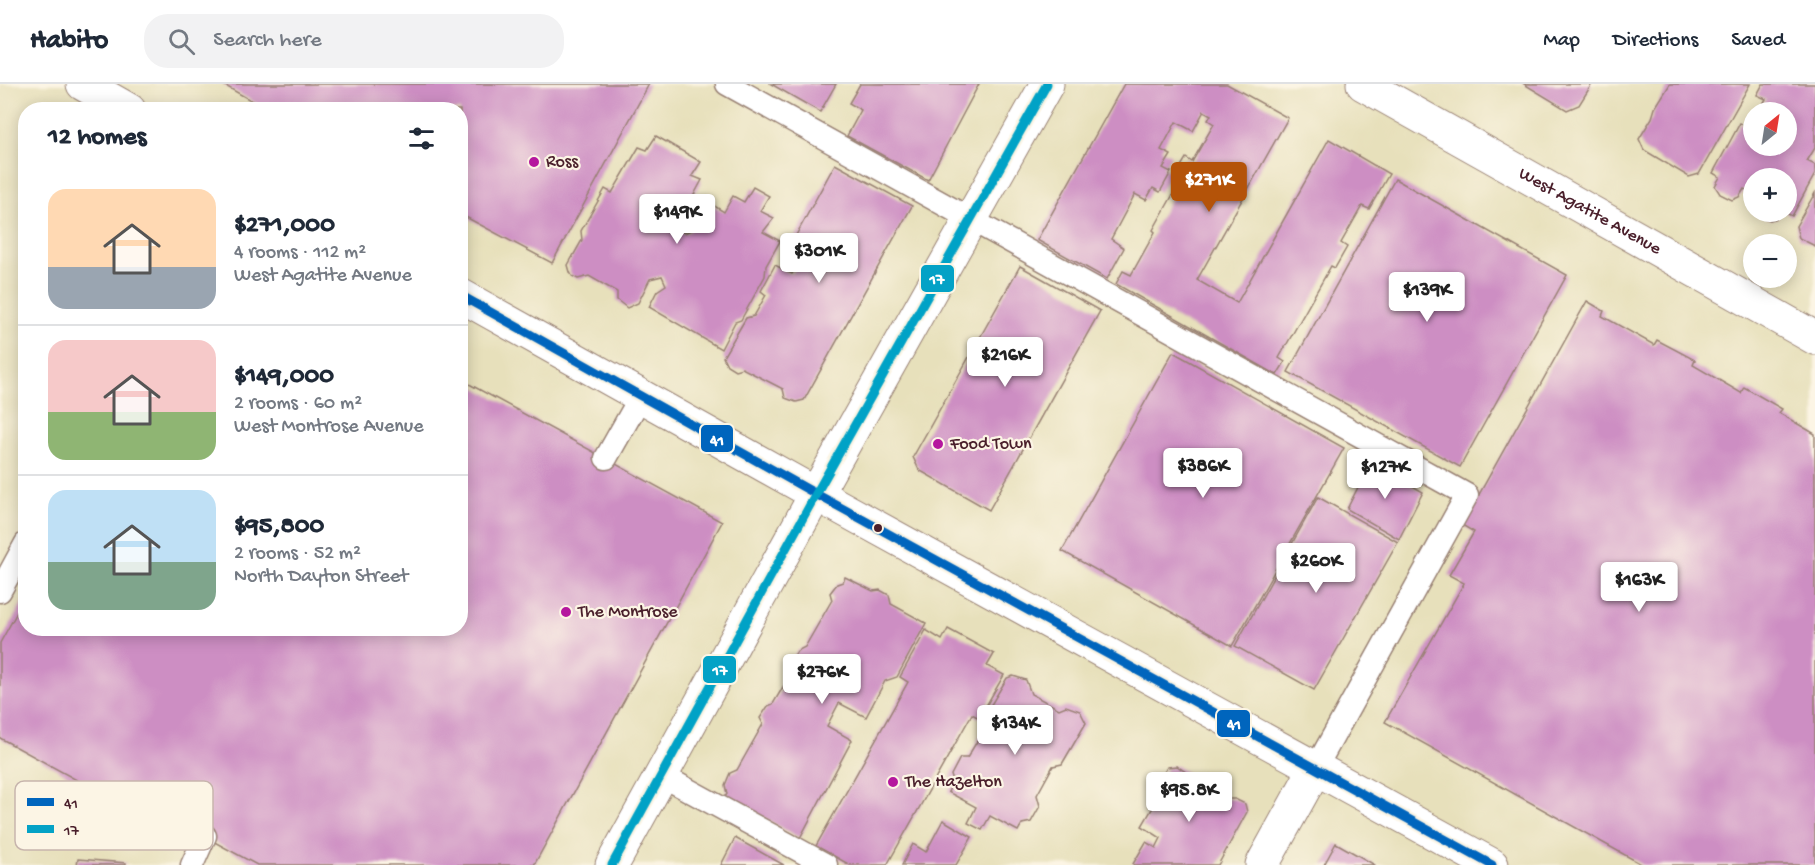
<!DOCTYPE html>
<html lang="en">
<head>
<meta charset="utf-8">
<style>
	body { margin:0; font-family:"Gochi Hand",sans-serif; background:#f2f2f3; color:#1f2937; height:100vh; display:flex; flex-direction:column; font-size:22px; white-space:nowrap }
	* { box-sizing:border-box; margin:0 }
	p { font-size:20px; color:#747a83 }
	.icon { flex:none; width:33px; height:33px; fill:none; stroke:currentColor; stroke-width:2; stroke-linecap:round; stroke-linejoin:round }
	.map { position:relative; flex:1; overflow:hidden }
	.panel { position:absolute; left:18px; top:18px; width:450px; height:534px; display:flex; flex-direction:column; background:#fff; border-radius:24px; box-shadow:0 3px 15px #0003 }
	.panel>* { flex:none }
	.needle { width:39px; rotate:30deg }
	.buttons { position:absolute; left:1743px; top:18px; display:grid; gap:12px }
	.buttons a { display:grid; place-items:center; width:54px; height:54px; border-radius:50%; background:#fff; box-shadow:0 3px 15px #0003; font-size:30px }
	.price { position:absolute; translate:-50% -51px; padding:0 14px; border-radius:6px; background:#fff; color:#222; font-size:20px; line-height:39px; filter:drop-shadow(0 2px 3px #0008) }
	.price::after { content:''; position:absolute; left:50%; top:36px; width:18px; height:14px; margin-left:-9px; background:inherit; clip-path:polygon(0 0,100% 0,50% 100%) }
	.price.current { background:#b45309; color:#fff }
	ul { padding:0; list-style:none }
	li { display:flex; align-items:center; gap:18px; height:150px; padding:0 30px }
	li+li { border-top:2px solid #e0e1e3 }
	li span { display:grid; place-items:center; flex:none; width:168px; height:120px; border-radius:18px; color:#555 }
	li>.icon { margin-inline-start:auto }
	span .icon { width:72px; height:72px; fill:#fffc; stroke-width:1 }
	li b { font-size:26px }
	h2 { display:flex; justify-content:space-between; align-items:center; height:72px; padding:0 30px; font-size:26px }
	header { display:flex; align-items:center; gap:36px; box-sizing:border-box; height:84px; padding:0 30px; background:#fff; border-bottom:2px solid #e0e1e3 }
	header strong { font-size:28px }
	nav { display:flex; gap:33px; margin-inline-start:auto; font-size:21px }
	.search { width:420px; height:54px; background:#f2f2f3; display:flex; align-items:center; gap:15px; box-sizing:border-box; padding:0 21px; border-radius:24px; color:#747a83; font-size:22px }
	.map>svg:first-child { display:block }
	.building { fill:#cd8ec3 }
	.lines { fill:none; stroke-linecap:round; stroke-linejoin:round }
	.service-casing { stroke:#988073; stroke-width:25 }
	.minor-casing { stroke:#988073; stroke-width:35 }
	.secondary-casing { stroke:#988073; stroke-width:35 }
	.service { stroke:#fff; stroke-width:22 }
	.minor { stroke:#fff; stroke-width:33 }
	.secondary { stroke:#fff; stroke-width:33 }
	.bus-1-casing { stroke:#fcf5e5; stroke-width:14 }
	.bus-2-casing { stroke:#fcf5e5; stroke-width:14 }
	.bus-1 { stroke:#0065bd; stroke-width:9 }
	.bus-2 { stroke:#04a2c6; stroke-width:9 }
	.poi-dot { fill:#b5179e; stroke:#fcf5e5; stroke-width:2 }
	.bus-dot { fill:#4a1f2b; stroke:#fcf5e5; stroke-width:2 }
	.labels { text-anchor:middle; dominant-baseline:central; stroke-width:4.5; stroke-linejoin:round; paint-order:stroke }
	.poi-label { font-size:18px; fill:#4a1f2b; stroke:#fcf5e5; text-anchor:start }
	.street-label { font-size:18px; fill:#4a1f2b; stroke:#fcf5e5 }
	.key { fill:#fcf5e5; stroke:#c7b5ad; stroke-width:1.5 }
	.key-label { font-size:16px; fill:#4a1f2b }
	.line-badge { stroke:#fcf5e5; stroke-width:2 }
	.badge-label { font-size:16px; text-anchor:middle; font-weight:bold; fill:#fff }
</style>
</head>
<body>
<header>
<strong>Habito</strong>
<div class="search"><svg class="icon" aria-label="search" viewBox="0 0 24 24"><circle cx="10" cy="10" r="6"/><path d="M15 15l6 6"/></svg>Search here</div>
<nav><a>Map</a><a>Directions</a><a>Saved</a></nav>
</header>
<div class="map">
<svg width="1815" height="781" viewBox="0 0 1815 781">
	<rect width="100%" height="100%" fill="#fcf5e5"/>
	<filter id="ink" filterUnits="userSpaceOnUse"><feTurbulence type="fractalNoise" baseFrequency=".0167" numOctaves="2"/><feDisplacementMap in="SourceGraphic" scale="12" xChannelSelector="R" yChannelSelector="G"/><feConvolveMatrix kernelMatrix="1 2 1 2 8 2 1 2 1" color-interpolation-filters="sRGB"/></filter>
	<filter id="wash" filterUnits="userSpaceOnUse"><feTurbulence type="fractalNoise" baseFrequency=".008" numOctaves="4" result="noise"/><feDisplacementMap in="SourceGraphic" scale="24" xChannelSelector="R" yChannelSelector="G"/><feGaussianBlur stdDeviation="1.35" result="paint"/><feColorMatrix in="noise" values="0 0 0 0 0 0 0 0 0 0 0 0 0 0 0 0 0 1.4 0 .05"/><feComposite in="paint" operator="in"/></filter>
	<g filter="url(#wash)">
		<rect width="100%" height="100%" fill="#e7e0bb"/>
		<g id="blocks">
			<g class="building">
				<path d="M222 0H649L552 179 460 130V26H268Z"/>
				<path d="M771 0H836L820 28Z"/>
				<path d="M860 0H979L928 96 847 52 861 26 849 19Z"/>
				<path d="M1124 0H1227L1288 34 1197 196 1237 219 1329 55 1389 90 1369 125 1362 122 1341 159 1347 163 1335 184 1331 182 1279 274 1285 278 1277 291 1116 200 1123 187 1131 191 1155 148 1153 146 1180 98 1174 94 1186 74 1192 78 1214 40 1208 36 1211 31 1204 27 1193 47 1176 38 1161 66 1171 71 1163 84 1171 88 1160 108 1153 104 1146 116 1135 110 1111 155 1124 164 1107 195 1037 156Z"/>
				<path d="M1524 0H1592L1579 21 1567 26Z"/>
				<path d="M1670 0H1750L1699 90 1689 93 1644 66 1639 55 1652 34 1655 24Z"/>
				<path d="M1763 0H1815V64L1807 77 1815 81V90L1792 132 1786 129V94H1754V110L1744 105 1739 113 1732 116 1720 110 1715 102 1720 93 1713 89 1740 39 1749 44 1754 37V62H1786V28H1758L1766 15 1757 11Z"/>
				<path d="M656 52 701 78 692 92 702 96 676 144 685 149 691 146 708 118 724 128 733 112 744 118 753 103 769 112 760 127 774 134 763 148 780 157 766 182 765 192 741 236 735 238 721 265 649 223 657 207 666 201 662 192 650 195 638 219 627 224 617 216V208L589 192 578 195 572 192 570 188 568 181 582 156 581 147 605 105 612 109 639 63 647 66Z"/>
				<path d="M835 80 912 122 804 316 796 318 785 314 783 305 742 284 735 286 727 281 723 273 746 234 754 232 766 211 761 207 775 181 792 190 801 174 788 166Z"/>
				<path d="M1395 95 1567 191 1460 383 1288 288Z"/>
				<path d="M1815 109V162L1799 154 1796 142Z"/>
				<path d="M1757 128H1780L1777 134 1770 136 1758 131Z"/>
				<path d="M1020 182 1100 227 989 426 919 386 913 373Z"/>
				<path d="M1587 217 1604 227 1602 232 1654 261 1657 256 1695 276 1693 281 1741 309 1744 303 1782 325 1779 329 1815 350V781H1643L1385 638 1464 499 1449 491 1474 448 1462 441Z"/>
				<path d="M1173 268 1344 364 1232 562 1062 467Z"/>
				<path d="M460 295 722 438 534 781H257L183 741 177 751 0 654V559L26 512V544H460Z"/>
				<path d="M1371 378 1423 408 1399 455 1347 425Z"/>
				<path d="M1318 413 1398 458 1314 606 1235 562Z"/>
				<path d="M845 493 873 507 880 506 889 511 891 520 926 539 897 593 885 597 866 633 839 619 827 642 852 656 800 754 725 713 727 710 725 701 730 689 737 686 763 640 760 634 768 622 773 620 793 586 791 577 797 567 805 563 832 516 830 509 837 500 843 498Z"/>
				<path d="M948 545 994 570 987 582 1004 591 979 634 972 630 887 781H850L816 762 908 598 900 593 926 546 942 556Z"/>
				<path d="M1013 592 1026 596 1031 610 1059 625 1066 622 1080 627 1086 639 1062 680 1053 682 1037 711 1040 722 1031 738 1022 740 1018 747 990 732 982 746 968 739 976 723 948 708 953 698 951 691 960 674H967L985 644 983 634 1007 594Z"/>
				<path d="M1177 682 1187 689 1188 695 1227 715H1235L1245 720 1247 728 1218 781H1134L1133 780 1146 758 1156 764 1161 754 1142 742 1155 720 1152 712 1167 683Z"/>
				<path d="M943 736 972 753 956 781H902L913 760 926 768Z"/>
				<path d="M735 754 784 781H721Z"/>
				<path d="M1336 759 1375 781H1324Z"/>
				<path d="M78 775 126 779V781H77Z"/>
			</g>
		</g>
	</g>
	<g filter="url(#ink)">
		<use href="#blocks" fill-opacity="0" stroke="#988073" stroke-width="1.5"/>
		<g class="lines">
			<defs>
				<g id="service">
					<path d="M727 0 1467 411 1315 685"/>
					<path d="M606 374 641 312"/>
					<path d="M0 507 26 459"/>
					<path d="M661 691 826 781"/>
					<path d="M192 781 205 752"/>
				</g>
				<g id="minor">
					<path id="s1" d="M1363 0 1815 254"/>
					<path d="M612 781 816 410 1047 0"/>
					<path d="M1262 781 1315 685"/>
				</g>
				<g id="secondary">
					<path d="M83 0 129 26"/>
					<path d="M460 211 816 410 1492 781"/>
				</g>
			</defs>
			<use href="#service" class="service-casing"/>
			<use href="#minor" class="minor-casing"/>
			<use href="#secondary" class="secondary-casing"/>
			<use href="#service" class="service"/>
			<use href="#minor" class="minor"/>
			<use href="#secondary" class="secondary"/>
			<defs>
				<path id="bus-1" d="M460 211 816 410 1492 781"/>
				<path id="bus-2" d="M612 781 816 410 1047 0"/>
			</defs>
			<use href="#bus-1" class="bus-1-casing"/>
			<use href="#bus-2" class="bus-2-casing"/>
			<use href="#bus-1" class="bus-1"/>
			<use href="#bus-2" class="bus-2"/>
		</g>
	</g>
	<g class="poi-dot">
		<circle cx="534" cy="78" r="6"/>
		<circle cx="938" cy="360" r="6"/>
		<circle cx="566" cy="528" r="6"/>
		<circle cx="893" cy="698" r="6"/>
	</g>
	<circle class="bus-dot" cx="878" cy="444" r="5"/>
	<g class="labels">
		<g class="poi-label">
			<text x="546" y="78">Ross</text>
			<text x="950" y="360">Food Town</text>
			<text x="578" y="528">The Montrose</text>
			<text x="905" y="698">The Hazelton</text>
		</g>
		<g class="street-label">
			<text stroke="none"><textPath href="#s1" startOffset="260">West Agatite Avenue</textPath></text>
		</g>
	</g>
	<rect x="15" y="697" width="198" height="69" rx="9" class="key"/>
	<rect x="27" y="714" width="27" height="8" fill="#0065bd"/>
	<rect x="27" y="741" width="27" height="8" fill="#04a2c6"/>
	<g class="key-label">
		<text x="64" y="724">41</text>
		<text x="64" y="751">17</text>
	</g>
	<g class="line-badge">
		<rect x="920" y="180" width="35" height="29" rx="6" fill="#04a2c6"/>
		<rect x="700" y="340" width="34" height="29" rx="6" fill="#0065bd"/>
		<rect x="702" y="571" width="35" height="29" rx="6" fill="#04a2c6"/>
		<rect x="1216" y="625" width="35" height="29" rx="6" fill="#0065bd"/>
	</g>
	<g class="badge-label">
		<text x="937" y="200">17</text>
		<text x="717" y="361">41</text>
		<text x="720" y="591">17</text>
		<text x="1234" y="645">41</text>
	</g>
</svg>
<div class="buttons">
<a><svg class="needle" viewBox="-14 -14 28 28"><path d="M0-13l5 13h-10z" fill="#e53935"/><path d="M0 13l5-13h-10z" fill="#747a83"/></svg></a>
<a>+</a>
<a>−</a>
</div>
<b class="price current" style="left:1209px;top:129px">$271K</b>
<b class="price" style="left:677px;top:161px">$149K</b>
<b class="price" style="left:819px;top:200px">$301K</b>
<b class="price" style="left:1427px;top:239px">$139K</b>
<b class="price" style="left:1005px;top:304px">$216K</b>
<b class="price" style="left:1203px;top:415px">$386K</b>
<b class="price" style="left:1385px;top:416px">$127K</b>
<b class="price" style="left:1316px;top:510px">$260K</b>
<b class="price" style="left:1639px;top:529px">$163K</b>
<b class="price" style="left:822px;top:621px">$276K</b>
<b class="price" style="left:1015px;top:672px">$134K</b>
<b class="price" style="left:1189px;top:739px">$95.8K</b>
<section class="panel">
<h2>12 homes<svg class="icon" aria-label="filters" viewBox="0 0 24 24"><path d="M4 7h16M4 17h16"/><circle cx="9" cy="7" r="2"/><circle cx="15" cy="17" r="2"/></svg></h2>
<ul>
<li><span style="background:linear-gradient(#ffd9b3 65%,#9aa5b1 0)"><svg class="icon" aria-label="home" viewBox="0 0 24 24"><path d="M3 11l9-7 9 7M6 9v11h12V9"/></svg></span><div><b>$271,000</b><p>4 rooms · 112 m²</p><p>West Agatite Avenue</p></div></li>
<li><span style="background:linear-gradient(#f6c9c9 60%,#8fb573 0)"><svg class="icon" aria-label="home" viewBox="0 0 24 24"><path d="M3 11l9-7 9 7M6 9v11h12V9"/></svg></span><div><b>$149,000</b><p>2 rooms · 60 m²</p><p>West Montrose Avenue</p></div></li>
<li><span style="background:linear-gradient(#bfe0f5 60%,#7fa58c 0)"><svg class="icon" aria-label="home" viewBox="0 0 24 24"><path d="M3 11l9-7 9 7M6 9v11h12V9"/></svg></span><div><b>$95,800</b><p>2 rooms · 52 m²</p><p>North Dayton Street</p></div></li>
</ul>
</section>
</div>
</body>
</html>
